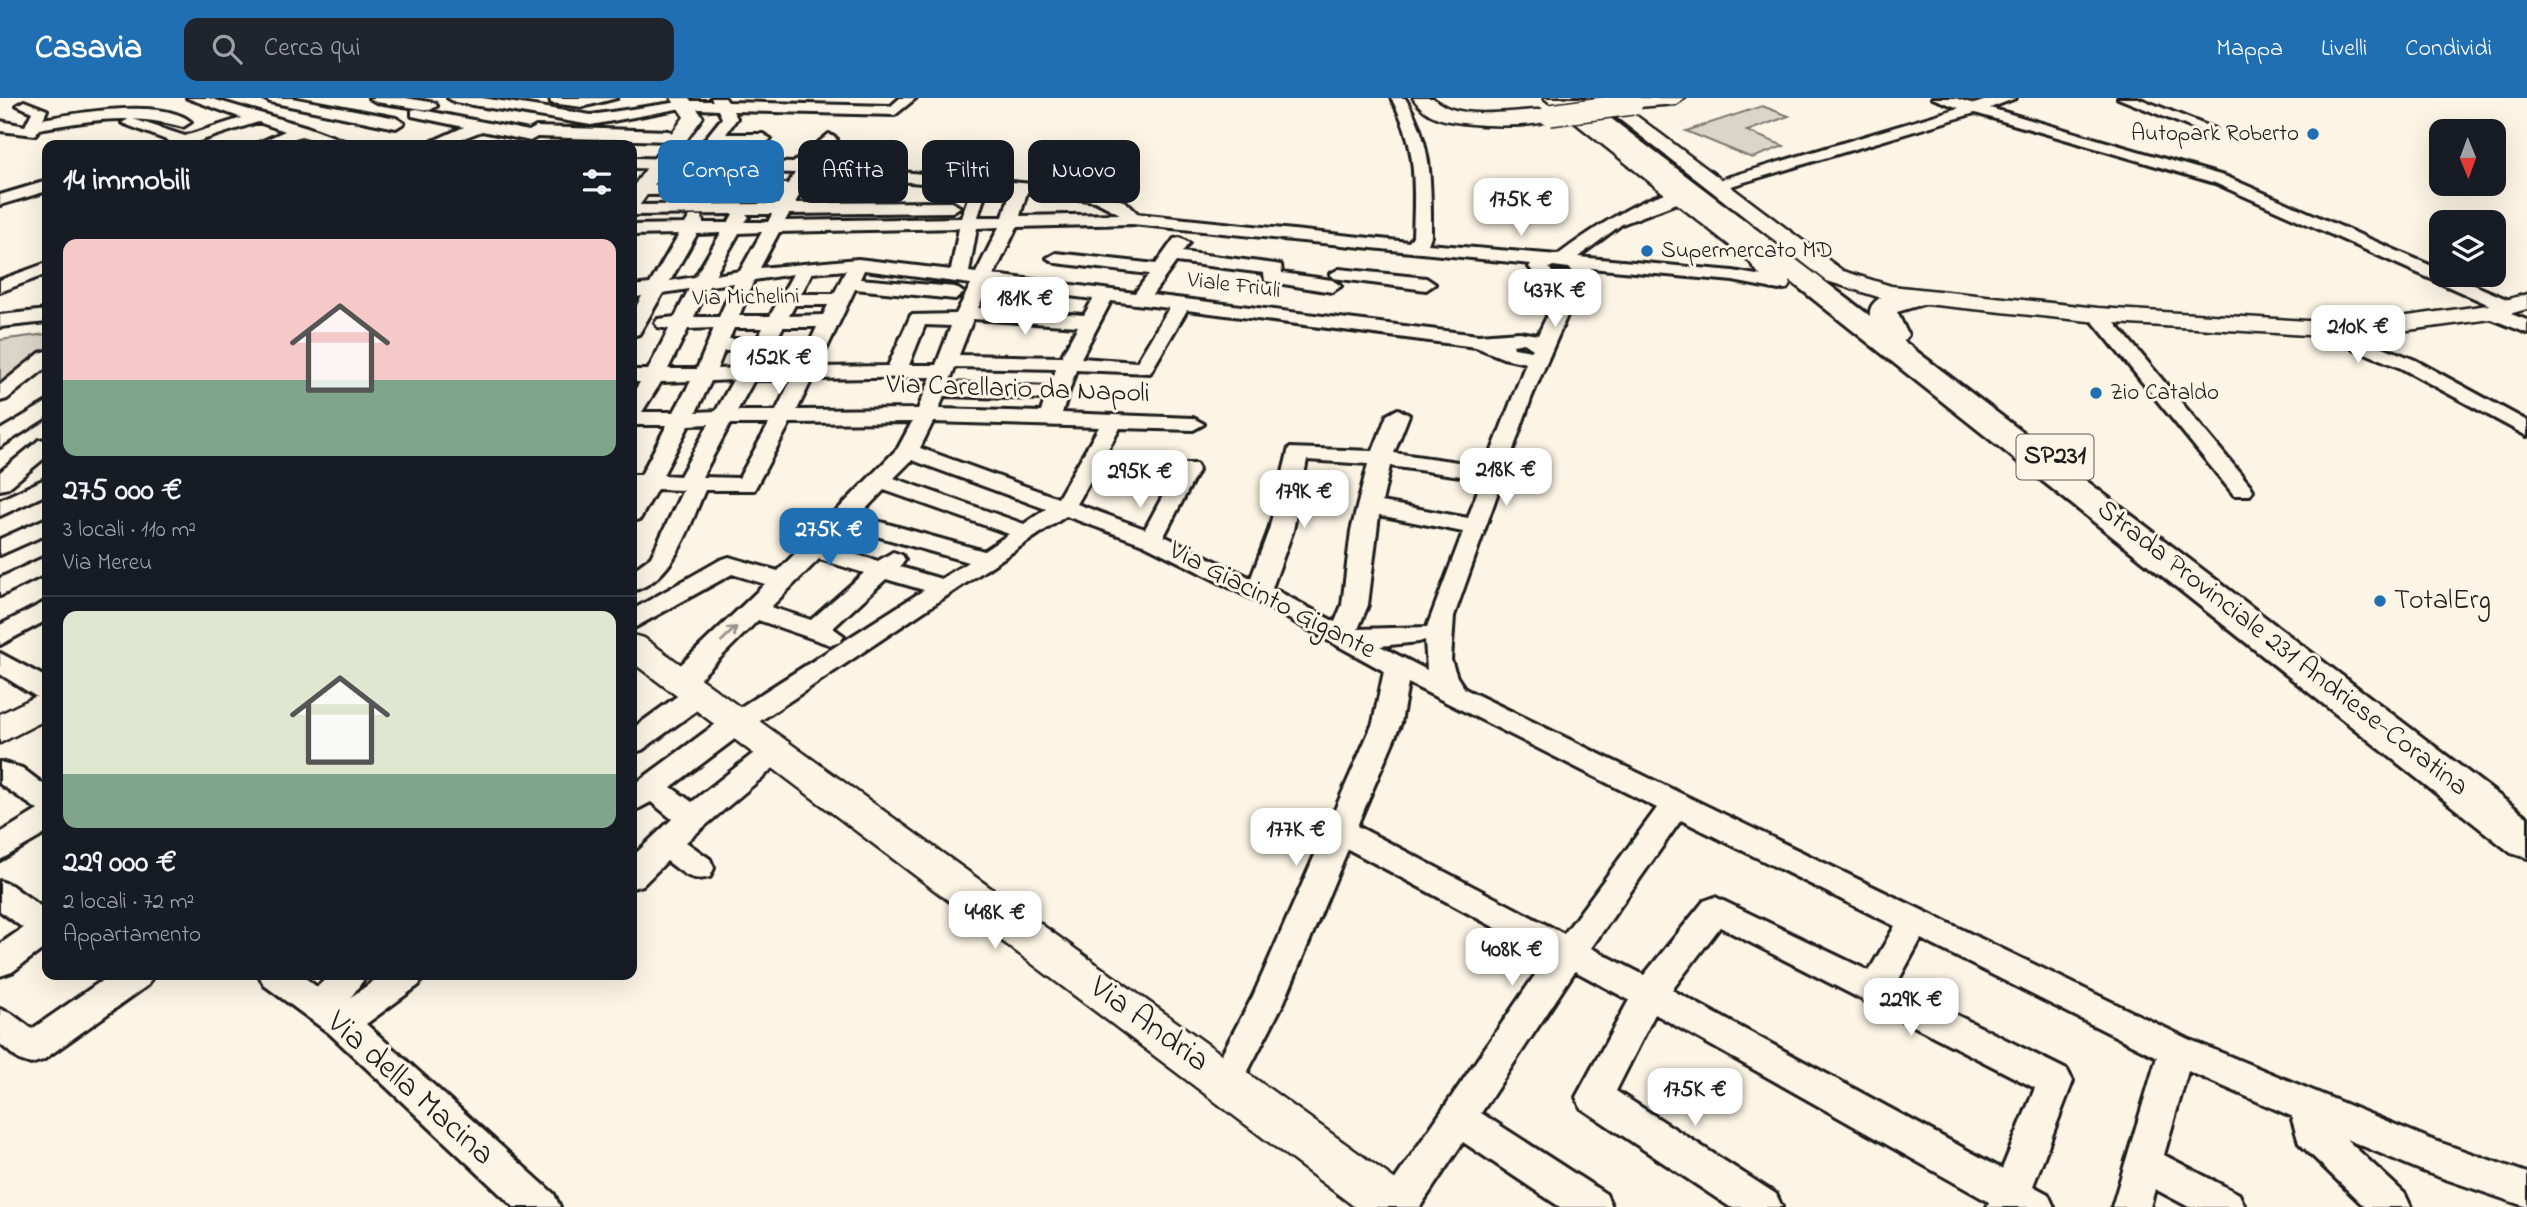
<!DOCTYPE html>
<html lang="it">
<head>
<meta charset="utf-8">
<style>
	body { margin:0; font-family:"Indie Flower",sans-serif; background:#20242c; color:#f1f3f6; height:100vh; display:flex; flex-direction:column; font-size:26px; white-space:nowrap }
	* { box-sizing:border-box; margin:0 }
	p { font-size:23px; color:#9ea1a6 }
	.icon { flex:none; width:38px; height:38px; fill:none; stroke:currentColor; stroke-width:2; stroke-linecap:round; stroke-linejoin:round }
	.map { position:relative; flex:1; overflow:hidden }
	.sheet { position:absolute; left:42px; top:42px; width:595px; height:840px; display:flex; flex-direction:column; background:#171b24; border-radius:14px; box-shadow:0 7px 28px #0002 }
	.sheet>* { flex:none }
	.guide { position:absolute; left:658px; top:42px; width:665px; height:63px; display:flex; gap:14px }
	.needle { width:46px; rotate:179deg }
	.fabs { position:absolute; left:2429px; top:21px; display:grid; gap:14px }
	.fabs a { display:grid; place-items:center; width:77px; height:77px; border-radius:14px; background:#171b24; box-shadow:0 7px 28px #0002; font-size:35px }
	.price { position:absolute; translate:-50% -60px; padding:0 16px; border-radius:14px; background:#fff; color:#222; font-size:23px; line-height:46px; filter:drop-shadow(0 2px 4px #0008) }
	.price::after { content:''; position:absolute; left:50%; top:42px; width:21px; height:16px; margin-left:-10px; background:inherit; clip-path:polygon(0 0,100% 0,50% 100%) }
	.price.current { background:#1f6fb2; color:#fff }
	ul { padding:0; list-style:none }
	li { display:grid; align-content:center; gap:14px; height:371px; padding:0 21px }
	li+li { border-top:2px solid #363941 }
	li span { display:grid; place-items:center; height:217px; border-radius:14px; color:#555 }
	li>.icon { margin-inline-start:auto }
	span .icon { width:126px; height:126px; fill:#fffc; stroke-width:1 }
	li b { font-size:30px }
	h2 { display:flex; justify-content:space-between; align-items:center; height:84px; padding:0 21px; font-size:30px }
	.tag { padding:0 24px; border-radius:14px; background:#171b24; box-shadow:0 7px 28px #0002; font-size:24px; line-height:63px }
	.tag.current { background:#1f6fb2; color:#fff }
	header { display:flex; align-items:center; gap:42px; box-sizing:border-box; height:98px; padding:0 35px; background:#1f6fb2; color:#fff }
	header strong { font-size:33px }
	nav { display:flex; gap:38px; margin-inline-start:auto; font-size:24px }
	.search { width:490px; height:63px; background:#20242c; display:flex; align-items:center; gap:18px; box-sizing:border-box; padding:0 24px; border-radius:14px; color:#9ea1a6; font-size:26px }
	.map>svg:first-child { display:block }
	.green { fill:#dbd5c8; stroke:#7c7872; stroke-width:2 }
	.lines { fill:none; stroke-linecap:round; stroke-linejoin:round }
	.minor-casing { stroke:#1c1c1c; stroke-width:6 }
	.major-casing { stroke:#1c1c1c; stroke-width:5 }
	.highway-casing { stroke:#1c1c1c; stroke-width:6 }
	.minor { fill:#fcf5e5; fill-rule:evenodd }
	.major { fill:#fcf5e5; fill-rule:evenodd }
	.highway { fill:#fcf5e5; fill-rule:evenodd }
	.major-bridge-casing { stroke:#1c1c1c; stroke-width:24; stroke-linecap:butt }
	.major-bridge { stroke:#fcf5e5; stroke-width:21 }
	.oneway { stroke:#97938b }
	.poi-dot { fill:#1f6fb2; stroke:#fcf5e5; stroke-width:2.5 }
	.labels { text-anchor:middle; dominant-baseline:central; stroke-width:6; stroke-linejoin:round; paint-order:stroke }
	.far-poi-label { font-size:23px; fill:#1c1c1c; stroke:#fcf5e5; text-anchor:start }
	.far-street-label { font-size:23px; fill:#1c1c1c; stroke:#fcf5e5 }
	.shield { fill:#fcf5e5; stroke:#5f5d58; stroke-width:2 }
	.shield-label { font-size:26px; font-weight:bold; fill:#1c1c1c }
	.street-label { font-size:28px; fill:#1c1c1c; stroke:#fcf5e5 }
	.poi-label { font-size:28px; fill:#1c1c1c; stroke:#fcf5e5; text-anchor:start }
	.near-street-label { font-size:33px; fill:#1c1c1c; stroke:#fcf5e5 }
</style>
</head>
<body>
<header>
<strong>Casavia</strong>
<div class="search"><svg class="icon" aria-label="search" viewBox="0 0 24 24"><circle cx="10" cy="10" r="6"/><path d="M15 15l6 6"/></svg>Cerca qui</div>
<nav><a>Mappa</a><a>Livelli</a><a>Condividi</a></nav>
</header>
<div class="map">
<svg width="2527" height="1109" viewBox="0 0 2527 1109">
	<rect width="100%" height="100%" fill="#fcf5e5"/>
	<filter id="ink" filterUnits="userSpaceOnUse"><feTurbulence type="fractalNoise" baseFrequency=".0143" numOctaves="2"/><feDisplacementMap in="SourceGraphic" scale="14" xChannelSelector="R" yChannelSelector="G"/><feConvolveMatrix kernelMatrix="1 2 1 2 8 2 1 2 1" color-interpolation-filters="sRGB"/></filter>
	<g filter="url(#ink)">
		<g class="green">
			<path d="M1762 8 1789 18 1747 33 1784 48 1752 60 1686 33Z"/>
			<path d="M47 236V253L0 285V242Z"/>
		</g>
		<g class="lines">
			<defs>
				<g id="minor">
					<path d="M187 0H209L307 29 355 47H332L301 38 276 47H254L285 33 258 24 187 47H164L169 43 122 25 130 20 185 38 242 20Z"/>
					<path d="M263 0H292L396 20 404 25 396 30 270 4Z"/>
					<path d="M369 0H406L435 5 437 8 430 12 376 4Z"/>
					<path d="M448 0H482L591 17 686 3H713L711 0H725L728 4 891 8 900 0H916L895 17 733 13 737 20 726 36H763L771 41 763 46 718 45 705 62 793 65 829 36 837 41 810 67 851 69 864 56 843 53V47H877L885 52 868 71 1088 91 1126 104 1138 116 1409 144 1413 138C1415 87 1417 45 1391 0H1405C1433 45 1431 87 1431 138L1428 146 1558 157C1582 139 1655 87 1685 94V102L1622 126 1578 159 1733 173 1774 180 1766 170 1775 165 1781 166 1793 180 1786 190 1779 192 1733 183 1590 170 1592 174 1582 183 1532 298 1454 518 1451 562 1457 579 1465 591 2188 941 2430 1041 2527 1075V1109L2425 1074 2346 1041 2405 1096 2411 1109H2365L2299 1045 2291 1018 2188 973 2164 1057 2239 1096 2245 1109H2189L2155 1091 2150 1109H2112L2157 959 1921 841 1896 887 2067 972 2073 983 2033 1088 2048 1096 2054 1109H1987L1989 1104 1655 916 1616 993 1776 1096 1782 1109H1730L1581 1010 1576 999 1629 902 1575 873 1481 1015 1606 1096 1612 1109H1560L1463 1044 1420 1109H1379L1385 1096 1548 858 1348 751 1284 904 1237 994 1225 999 1213 994 1207 983 1253 898 1373 625 1384 573 1249 499 1143 446 1066 418 748 631 671 689 692 704 764 647 774 644 784 647 788 654 784 661 686 744 710 761 714 770 710 779C691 785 682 774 667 763L643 787 632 790V759L672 721 651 704 632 714V688L728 617 924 492 886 481 833 530 844 538 840 544 831 547 758 522 690 590 698 588 708 590 712 597 708 604 642 652 632 655V631L687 591H670L667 584 670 577 765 486 732 476 632 531V512L720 462 729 459 778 473 898 350 912 324 790 325 754 392H705C689 428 675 482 632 493V473L651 459 683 392 657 391 640 421 632 423V377H641L667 327H632V297L640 284H632V272H648L669 231 658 229 655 225 658 221 675 219 689 191 663 195 639 236 632 238V216L642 198 632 200V188L650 186 679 136 632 137V127L685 126 690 118H702L703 125H728L733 116 632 117V107L778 106 783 96 640 97 632 92 640 87 788 86 795 75 632 70V60L689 61 722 20 718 12 682 10 591 27 455 4ZM810 76 972 89 961 120 785 123 789 116 952 114 960 109 952 104 795 105 800 96H859L867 91 859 86H805ZM987 90 1011 93 1003 119H978ZM1027 94 1095 103 1120 116 1020 118ZM746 116H772L768 124H745L749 119ZM1132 126 1531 166 1529 169 1540 182 1562 187 1538 237 1519 234 1478 237 1152 197 1176 164 1264 175 1265 183 1332 194 1341 188 1332 182 1282 175 1281 167 1275 166 1182 154 1189 145 1180 140 1174 141 1156 166 1056 155 1047 160 1056 165 1149 176 1135 195 994 177 1017 129ZM999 129 976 175 969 174 977 130ZM959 130 951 172 858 161 760 170 779 134ZM762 134 740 173 715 177 739 135ZM721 135 695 179 670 183 697 136ZM1553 168 1569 170 1573 174H1552L1549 170ZM846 172 834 196H801L812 175ZM864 172 971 186 956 216 911 217 888 268 818 269 855 191 955 201 964 195 955 189 860 181ZM793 176 770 218H739L754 182ZM734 185 719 219H694L709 188ZM989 188 1093 201 1084 217 978 210ZM1111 203 1169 210 1137 264 1081 260ZM795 207H828L823 217 789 218ZM1187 212 1476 249 1503 260 1526 265 1486 368 1394 355 1409 317 1398 311 1387 317 1373 353 1289 350 1269 432 1251 480 1164 438 1199 371 1196 366H1180L1145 431 1077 406 1120 330 1193 332 1204 326 1193 320 1062 315 1076 272 1150 275ZM973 221 1078 228 1061 259 959 257ZM925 227 951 228 936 267H909ZM783 229H817L811 242H776ZM714 230 697 271H668L688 231ZM734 230H763L757 241H729ZM1524 245 1533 251 1531 253 1514 250 1513 247ZM724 253H750L740 270 717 271ZM770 253 805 254 797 269 761 270ZM955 269 1056 271 1050 289 949 285ZM931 279 918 311 797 312 812 281ZM733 282 716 313 696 314 711 283ZM754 282H791L776 313H737ZM691 283 674 314H642L661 284ZM944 298 1045 301 1041 314 939 311ZM933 324 1099 329 1058 400 920 350ZM709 326 680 378 663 377 689 327ZM730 326H769L739 380 702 379ZM912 362 1046 411 1024 426 894 380ZM1307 362 1368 366 1351 433 1342 507 1335 524 1272 490 1293 432ZM1390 368 1482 381 1468 420 1382 404ZM884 392 1009 436 984 453 859 418ZM1379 417 1463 434 1427 529 1358 531 1368 507ZM848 430 968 464 941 481 900 469 905 462 902 457 893 454 878 463 830 449ZM819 461 864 475 811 522 771 509ZM1425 542 1427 572 1380 548 1419 544ZM1408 585 1657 710 1564 836 1357 728 1401 625ZM1681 722 1895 828 1869 873 1715 799 1704 803 1644 877 1591 850ZM1720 829 2035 990 2002 1071 1672 892Z"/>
					<path d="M550 0H617L582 9 551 5Z"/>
					<path d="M1932 0H1955L1974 6 1993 0H2016L1990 10 2227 79 2441 172V177H2451L2518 206 2520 210 2511 216 2527 222V235L2484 218 2481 214 2484 210 2492 208 2215 85 1975 15 1721 91H1709L1707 88 1709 85 1959 10Z"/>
					<path d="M2118 0H2138L2215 31 2207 36 2202 34Z"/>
					<path d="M24 3 47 12 43 21C78 15 163 0 191 24L183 29C131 15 92 22 39 31L35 37 0 33V23L25 28 32 14 17 7Z"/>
					<path d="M417 11 529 33 536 29 669 33 677 38 669 43 537 39 530 43 482 33 445 47H424L464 29 412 18V12Z"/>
					<path d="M47 83V93L0 107V97Z"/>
					<path d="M47 165V176L0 194V182Z"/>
					<path d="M1339 171 1426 180 1435 186 1426 192 1333 180 1330 176Z"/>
					<path d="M2098 211 2105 213 2250 387 2253 392 2250 397H2234L2091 221 2088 217 2091 213Z"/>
					<path d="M47 212V224L0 229V217Z"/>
					<path d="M2324 225 2415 262 2527 323V338L2401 270 2317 235 2314 231Z"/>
					<path d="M47 253V269L7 301 0 303V287L40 255Z"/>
					<path d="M47 304V319L0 349V332Z"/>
					<path d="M47 341V358L8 390 0 392V374L39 342Z"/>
					<path d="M47 380V396L0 418V402Z"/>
					<path d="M47 420V436L0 457V441Z"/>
					<path d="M47 458V475L0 498V480Z"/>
					<path d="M47 503V522L0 547V527Z"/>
					<path d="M0 555 47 580V600L35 598 0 576Z"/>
					<path d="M0 664 22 670 47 689V735L0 762V735L38 712 0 686Z"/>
					<path d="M0 783 11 787 47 813V848L12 874 0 878V846L23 830 0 813Z"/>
					<path d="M110 877H153L148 887 43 962 31 966 19 962 0 946V911L12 916 32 931Z"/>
					<path d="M259 877H301L317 889 330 877H367L351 899 382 877H423L419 887 366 926 554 1096 560 1109H514L329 935 264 887Z"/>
				</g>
				<g id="major">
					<path d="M671 0H689L703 19 639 108 632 110V90L684 19Z"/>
					<path d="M1413 0H1433C1465 32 1546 1 1559 17 1546 33 1458 28 1438 20 1427 16 1419 9 1413 0Z"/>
					<path d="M1544 0H1565L1764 152 1791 186 1787 191H1771L1748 162Z"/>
					<path d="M1592 0H1613L1625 9V2L1632 0H1685L1676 6 1626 10 1843 173 1891 188 2098 210 2324 224 2371 223 2488 207 2527 196V211L2491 221 2371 237 2324 238 2098 224 1888 202 1827 183Z"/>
					<path d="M632 537 644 540 1411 1093 1418 1109H1355L632 564Z"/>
					<path d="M47 593V621L0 645V616Z"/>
				</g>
				<path id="highway" d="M1560 0H1584L1870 218C1867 195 1910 189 1927 193L1931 199 1927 205 1897 214 1908 237 1903 243 2527 719V760L2511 755Z"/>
			</defs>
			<use href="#minor" class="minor-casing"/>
			<use href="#major" class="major-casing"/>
			<use href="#highway" class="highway-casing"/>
			<use href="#minor" class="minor"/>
			<use href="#major" class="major"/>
			<use href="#highway" class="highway"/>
			<defs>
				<path id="major-bridge" d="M1550 17 1632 6"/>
			</defs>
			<use href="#major-bridge" class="major-bridge-casing"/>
			<use href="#major-bridge" class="major-bridge"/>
		</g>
		<defs><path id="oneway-shaft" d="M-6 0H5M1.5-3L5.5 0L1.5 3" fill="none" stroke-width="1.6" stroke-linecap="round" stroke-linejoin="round" transform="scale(1.75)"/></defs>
		<use class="oneway" href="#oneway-shaft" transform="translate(729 536) rotate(-44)"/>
	</g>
	<g class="poi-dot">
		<circle cx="2313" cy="36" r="7"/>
		<circle cx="1647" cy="153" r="7"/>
		<circle cx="2096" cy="295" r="7"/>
		<circle cx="2380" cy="503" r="7"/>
	</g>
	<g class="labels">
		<g class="far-poi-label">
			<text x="2299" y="36" text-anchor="end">Autopark Roberto</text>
			<text x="1661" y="153">Supermercato MD</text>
			<text x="2110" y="295">Zio Cataldo</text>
		</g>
		<g class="far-street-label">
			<text transform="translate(1234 188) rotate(7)">Viale Friuli</text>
			<text transform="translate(746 200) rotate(-1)">Via Michelini</text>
		</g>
		<rect class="shield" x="2016.5" y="336.5" width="77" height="45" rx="5"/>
		<g class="shield-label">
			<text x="2055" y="359">SP231</text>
		</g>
		<g class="street-label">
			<text transform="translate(1018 292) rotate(2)">Via Carellario da Napoli</text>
			<text transform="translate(1272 503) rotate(27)">Via Giacinto Gigante</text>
			<text transform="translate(2282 551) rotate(38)">Strada Provinciale 231 Andriese-Coratina</text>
		</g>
		<g class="poi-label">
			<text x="2394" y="503">TotalErg</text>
		</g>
		<g class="near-street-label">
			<text transform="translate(1149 927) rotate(36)">Via Andria</text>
			<text transform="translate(410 991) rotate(42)">Via della Macina</text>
		</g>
	</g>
</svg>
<div class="fabs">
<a><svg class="needle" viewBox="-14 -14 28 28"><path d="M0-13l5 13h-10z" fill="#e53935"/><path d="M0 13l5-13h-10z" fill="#9ea1a6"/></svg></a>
<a><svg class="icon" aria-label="layers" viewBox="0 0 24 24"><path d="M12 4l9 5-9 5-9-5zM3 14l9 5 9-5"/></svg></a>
</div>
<b class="price" style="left:1521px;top:140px">175K €</b>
<b class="price" style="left:1555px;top:231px">437K €</b>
<b class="price" style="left:1025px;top:239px">181K €</b>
<b class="price" style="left:2358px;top:267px">210K €</b>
<b class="price" style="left:779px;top:298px">152K €</b>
<b class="price" style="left:1506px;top:410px">218K €</b>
<b class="price" style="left:1140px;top:412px">295K €</b>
<b class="price" style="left:1304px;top:432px">179K €</b>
<b class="price current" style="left:829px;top:470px">275K €</b>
<b class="price" style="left:1296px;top:770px">177K €</b>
<b class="price" style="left:995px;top:853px">448K €</b>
<b class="price" style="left:1512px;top:890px">408K €</b>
<b class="price" style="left:1911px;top:940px">229K €</b>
<b class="price" style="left:1695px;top:1030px">175K €</b>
<div class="guide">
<a class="tag current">Compra</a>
<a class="tag">Affitta</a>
<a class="tag">Filtri</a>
<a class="tag">Nuovo</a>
</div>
<section class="sheet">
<h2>14 immobili<svg class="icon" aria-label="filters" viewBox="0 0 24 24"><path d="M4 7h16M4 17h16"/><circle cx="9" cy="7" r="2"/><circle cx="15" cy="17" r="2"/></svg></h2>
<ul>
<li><span style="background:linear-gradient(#f6c9c9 65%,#7fa58c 0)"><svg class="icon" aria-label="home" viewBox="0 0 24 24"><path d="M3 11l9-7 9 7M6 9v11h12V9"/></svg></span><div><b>275 000 €</b><p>3 locali · 110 m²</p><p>Via Mereu</p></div></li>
<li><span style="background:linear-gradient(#dfe7d0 75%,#7fa58c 0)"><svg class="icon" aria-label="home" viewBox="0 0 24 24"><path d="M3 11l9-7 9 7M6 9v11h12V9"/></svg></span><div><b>229 000 €</b><p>2 locali · 72 m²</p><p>Appartamento</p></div></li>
</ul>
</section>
</div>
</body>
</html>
